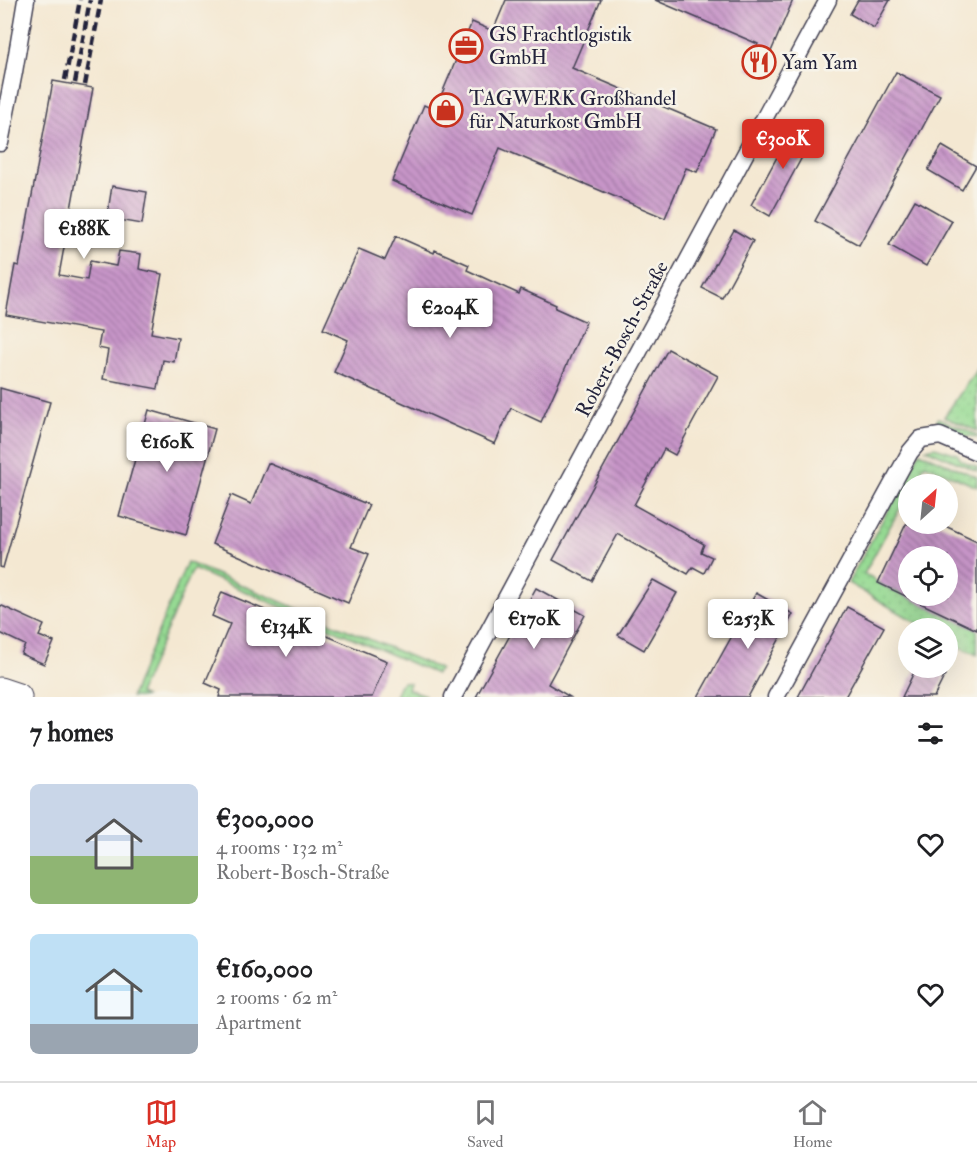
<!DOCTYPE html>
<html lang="en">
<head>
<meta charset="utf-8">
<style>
	body { margin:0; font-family:"IM FELL Double Pica",serif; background:#f6f6f6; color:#202124; height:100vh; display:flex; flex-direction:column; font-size:22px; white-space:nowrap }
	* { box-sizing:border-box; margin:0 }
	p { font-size:20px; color:#757577 }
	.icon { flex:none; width:33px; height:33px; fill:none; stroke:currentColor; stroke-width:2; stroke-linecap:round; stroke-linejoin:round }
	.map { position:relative; height:697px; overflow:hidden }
	.details { display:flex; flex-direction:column; background:#fff; flex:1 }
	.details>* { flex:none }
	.needle { width:39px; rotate:27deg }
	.tools { position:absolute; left:898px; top:474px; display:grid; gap:12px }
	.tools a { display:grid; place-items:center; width:60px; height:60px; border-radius:50%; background:#fff; box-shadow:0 6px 24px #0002; font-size:30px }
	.price { position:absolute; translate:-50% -51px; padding:0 14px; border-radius:6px; background:#fff; color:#222; font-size:20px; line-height:39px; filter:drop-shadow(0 2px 3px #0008) }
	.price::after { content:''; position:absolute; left:50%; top:36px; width:18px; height:14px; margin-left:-9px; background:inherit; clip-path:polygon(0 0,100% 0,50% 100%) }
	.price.active { background:#d93025; color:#fff }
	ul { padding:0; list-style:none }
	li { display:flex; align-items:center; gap:18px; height:150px; padding:0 30px }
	li span { display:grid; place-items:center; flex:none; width:168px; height:120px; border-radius:9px; color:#555 }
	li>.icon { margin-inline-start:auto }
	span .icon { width:72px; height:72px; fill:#fffc; stroke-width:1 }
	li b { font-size:26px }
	h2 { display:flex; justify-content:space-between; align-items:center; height:72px; padding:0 30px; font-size:26px }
	.tab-bar { display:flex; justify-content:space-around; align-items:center; height:84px; border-top:2px solid #e0e0e0; background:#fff; font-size:16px; color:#757577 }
	.tab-bar a { display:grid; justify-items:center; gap:3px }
	.tab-bar .active { color:#d93025 }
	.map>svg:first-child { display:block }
	.grass { fill:url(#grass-dots); stroke:#5c7e67; stroke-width:1.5 }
	.building { fill:url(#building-back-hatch); fill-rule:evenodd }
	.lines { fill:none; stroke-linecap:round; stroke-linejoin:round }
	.minor-casing { stroke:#424052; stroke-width:19 }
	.primary-casing { stroke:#424052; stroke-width:29 }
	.minor { stroke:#fff; stroke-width:16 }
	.primary { stroke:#fff; stroke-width:27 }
	.rail { stroke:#22223b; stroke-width:4.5; stroke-dasharray:9 4.5; stroke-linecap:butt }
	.labels { text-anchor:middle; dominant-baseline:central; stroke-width:5; stroke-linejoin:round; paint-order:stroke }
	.poi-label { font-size:20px; fill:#22223b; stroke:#f7f3e8; text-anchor:start }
	.street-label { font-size:20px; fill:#22223b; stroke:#f7f3e8 }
</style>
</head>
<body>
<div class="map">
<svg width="977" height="697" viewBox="0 0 977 697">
	<defs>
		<pattern id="grass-dots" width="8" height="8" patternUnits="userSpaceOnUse" patternTransform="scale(1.5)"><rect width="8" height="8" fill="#96da93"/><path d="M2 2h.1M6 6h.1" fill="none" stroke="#81bb80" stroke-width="1.8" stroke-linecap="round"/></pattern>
		<pattern id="building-back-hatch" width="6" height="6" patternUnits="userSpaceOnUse" patternTransform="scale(1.5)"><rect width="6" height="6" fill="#c795c8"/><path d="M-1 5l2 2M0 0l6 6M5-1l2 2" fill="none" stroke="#a179a4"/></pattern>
	</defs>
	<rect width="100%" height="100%" fill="#f7f3e8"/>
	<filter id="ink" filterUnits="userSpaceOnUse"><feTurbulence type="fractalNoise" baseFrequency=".0167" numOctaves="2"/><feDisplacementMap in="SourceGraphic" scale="12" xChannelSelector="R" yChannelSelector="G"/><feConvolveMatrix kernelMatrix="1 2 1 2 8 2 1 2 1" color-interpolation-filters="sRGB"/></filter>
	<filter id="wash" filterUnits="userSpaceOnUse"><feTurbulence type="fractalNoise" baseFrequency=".008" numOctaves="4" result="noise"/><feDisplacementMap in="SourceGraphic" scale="24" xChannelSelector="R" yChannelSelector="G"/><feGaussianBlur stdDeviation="1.35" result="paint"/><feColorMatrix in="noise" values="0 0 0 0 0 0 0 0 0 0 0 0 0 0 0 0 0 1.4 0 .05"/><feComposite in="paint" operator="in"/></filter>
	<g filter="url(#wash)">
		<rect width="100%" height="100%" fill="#f4e8d2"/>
		<g class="grass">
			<path d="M977 369V431L944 417Z"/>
			<path d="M938 418 977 435V438L970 436 965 438 941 428 936 423Z"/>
			<path d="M935 447 957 454 961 460 977 467V471L926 449Z"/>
			<path d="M920 452 977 477V487L925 464 913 484H909V492L864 574 871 577 878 583 977 630V655L948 641V628H926L848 583Z"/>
			<path d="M187 562 440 669 436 674 193 569 139 694 146 697H131Z"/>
			<path d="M403 682 410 683 408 689 425 695 424 697H395L399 686Z"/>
		</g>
		<g id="blocks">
			<g class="building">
				<path d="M506 0H601L572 68 716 129 697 172 686 168 665 218 500 148 472 215 392 181 424 105 435 110 472 22 493 31Z"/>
				<path d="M655 0H793L761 75 747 69 758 44Z"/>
				<path d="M858 0H890L874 28 850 14Z"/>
				<path d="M896 72 940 95 859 245 815 221Z"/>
				<path d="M53 81 93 88 59 275 87 280 90 261 116 266 119 251 141 254 139 269 162 274 151 333 178 338 174 362 163 360 158 389 103 379 108 350 98 348 101 332 6 315 15 265 19 266Z"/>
				<path d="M795 124 814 135 770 216 751 205Z"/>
				<path d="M942 146 976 166 962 190 928 170Z"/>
				<path d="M112 186 147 192 142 224 107 218Z"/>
				<path d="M915 200 952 221 926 266 889 245Z"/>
				<path d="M734 230 753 241 722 298 702 288Z"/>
				<path d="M396 236 434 253 435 250 469 265 467 270 519 294 521 289 556 305 555 308 586 322 541 422 511 408 495 444 334 372 348 340 323 329 359 249 385 260Z"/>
				<path d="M668 349 718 376 675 455 664 449 634 505 704 544 701 552 712 557 704 573 693 567 688 574 618 534 592 581 553 560Z"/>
				<path d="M0 388 50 402 3 568 0 567Z"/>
				<path d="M149 410 215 429 186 535 119 516Z"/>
				<path d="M268 463 369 505 351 547 369 554 348 603 212 544 231 495 251 504Z"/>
				<path d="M906 524H941L977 541V630L878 583ZM909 556H948V596H909Z"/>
				<path d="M653 580 677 593 644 650 618 635Z"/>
				<path d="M536 588 585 615 548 684 570 697H476Z"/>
				<path d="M222 592 387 661 372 697H219L221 690 205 683 230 624 212 616Z"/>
				<path d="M756 593 793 614 748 697H698Z"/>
				<path d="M0 605 44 625 39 636 54 642 44 664 21 654 25 645 0 633Z"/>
				<path d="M847 607 884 627 845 697H798Z"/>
				<path d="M916 668H928L945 675 934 697H902Z"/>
			</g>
		</g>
	</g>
	<g filter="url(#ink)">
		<use href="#blocks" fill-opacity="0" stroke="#424052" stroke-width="1.5"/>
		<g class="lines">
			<defs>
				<g id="minor">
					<path d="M0 143 14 72 26 0"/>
					<path d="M453 697 828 0"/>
					<path d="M776 697 910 452 921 439 940 436 977 452"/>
				</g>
				<path id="primary" d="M0 691 18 697"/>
			</defs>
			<use href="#minor" class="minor-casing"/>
			<use href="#primary" class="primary-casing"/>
			<use href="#minor" class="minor"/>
			<use href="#primary" class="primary"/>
			<g class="rail">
				<path d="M65 80 80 0"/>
				<path d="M75 83 90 0"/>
				<path d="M85 85 101 0"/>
			</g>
		</g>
	</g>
	<defs>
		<symbol id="office-ring" viewBox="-11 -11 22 22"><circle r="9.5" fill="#f7f3e8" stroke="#c8321e" stroke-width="1.5"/><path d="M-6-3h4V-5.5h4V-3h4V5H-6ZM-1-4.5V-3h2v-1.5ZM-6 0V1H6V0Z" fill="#c8321e"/></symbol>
		<symbol id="restaurant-ring" viewBox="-11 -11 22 22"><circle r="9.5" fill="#f7f3e8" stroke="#c8321e" stroke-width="1.5"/><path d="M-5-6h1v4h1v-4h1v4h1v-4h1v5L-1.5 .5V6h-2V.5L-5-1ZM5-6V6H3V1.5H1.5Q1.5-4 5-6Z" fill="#c8321e"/></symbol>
		<symbol id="shop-ring" viewBox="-11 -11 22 22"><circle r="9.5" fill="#f7f3e8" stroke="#c8321e" stroke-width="1.5"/><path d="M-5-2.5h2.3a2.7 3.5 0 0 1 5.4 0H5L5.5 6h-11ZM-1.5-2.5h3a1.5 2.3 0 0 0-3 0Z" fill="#c8321e"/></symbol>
	</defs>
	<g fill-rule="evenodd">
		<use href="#office-ring" x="447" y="27" width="38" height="38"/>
		<use href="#restaurant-ring" x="740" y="43" width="38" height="38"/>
		<use href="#shop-ring" x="427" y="91" width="38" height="38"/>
	</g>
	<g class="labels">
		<g class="poi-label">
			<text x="489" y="34">GS Frachtlogistik<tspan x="489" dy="23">GmbH</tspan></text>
			<text x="782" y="62">Yam Yam</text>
			<text x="469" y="98">TAGWERK Großhandel<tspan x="469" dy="23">für Naturkost GmbH</tspan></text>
		</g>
		<g class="street-label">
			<text transform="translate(622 339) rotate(-62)">Robert-Bosch-Straße</text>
		</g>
	</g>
</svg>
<div class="tools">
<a><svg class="needle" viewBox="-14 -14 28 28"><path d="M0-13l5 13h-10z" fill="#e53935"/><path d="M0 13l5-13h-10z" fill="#757577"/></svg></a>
<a><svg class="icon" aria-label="locate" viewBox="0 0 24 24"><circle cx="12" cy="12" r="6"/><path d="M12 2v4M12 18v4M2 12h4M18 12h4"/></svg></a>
<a><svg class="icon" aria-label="layers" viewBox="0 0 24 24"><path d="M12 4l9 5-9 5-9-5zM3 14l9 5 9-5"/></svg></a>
</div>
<b class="price active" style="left:783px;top:170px">€300K</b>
<b class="price" style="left:84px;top:260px">€188K</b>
<b class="price" style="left:450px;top:339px">€204K</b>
<b class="price" style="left:167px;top:473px">€160K</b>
<b class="price" style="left:534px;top:650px">€170K</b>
<b class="price" style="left:748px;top:650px">€253K</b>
<b class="price" style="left:286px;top:658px">€134K</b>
</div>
<section class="details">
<h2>7 homes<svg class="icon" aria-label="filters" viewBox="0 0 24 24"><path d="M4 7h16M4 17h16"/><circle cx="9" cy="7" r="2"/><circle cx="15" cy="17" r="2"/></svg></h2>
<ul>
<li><span style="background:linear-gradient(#c9d6e8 60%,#8fb573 0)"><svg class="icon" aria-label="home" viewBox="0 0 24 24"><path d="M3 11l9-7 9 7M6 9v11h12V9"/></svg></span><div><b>€300,000</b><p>4 rooms · 132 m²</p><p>Robert-Bosch-Straße</p></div><svg class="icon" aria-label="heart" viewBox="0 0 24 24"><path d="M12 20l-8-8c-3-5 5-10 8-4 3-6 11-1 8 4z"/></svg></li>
<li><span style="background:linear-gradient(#bfe0f5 75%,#9aa5b1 0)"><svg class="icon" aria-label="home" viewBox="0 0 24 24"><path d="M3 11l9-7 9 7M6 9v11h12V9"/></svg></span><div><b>€160,000</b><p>2 rooms · 62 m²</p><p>Apartment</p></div><svg class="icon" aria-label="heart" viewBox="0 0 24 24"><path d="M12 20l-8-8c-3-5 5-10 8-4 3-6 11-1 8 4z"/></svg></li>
</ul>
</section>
<nav class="tab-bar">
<a class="active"><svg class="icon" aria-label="map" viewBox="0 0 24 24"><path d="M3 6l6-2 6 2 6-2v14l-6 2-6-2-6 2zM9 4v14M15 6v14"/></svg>Map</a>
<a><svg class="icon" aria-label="saved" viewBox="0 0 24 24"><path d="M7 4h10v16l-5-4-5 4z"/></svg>Saved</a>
<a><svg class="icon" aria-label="home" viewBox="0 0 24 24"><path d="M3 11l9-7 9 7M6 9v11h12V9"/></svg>Home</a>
</nav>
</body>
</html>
